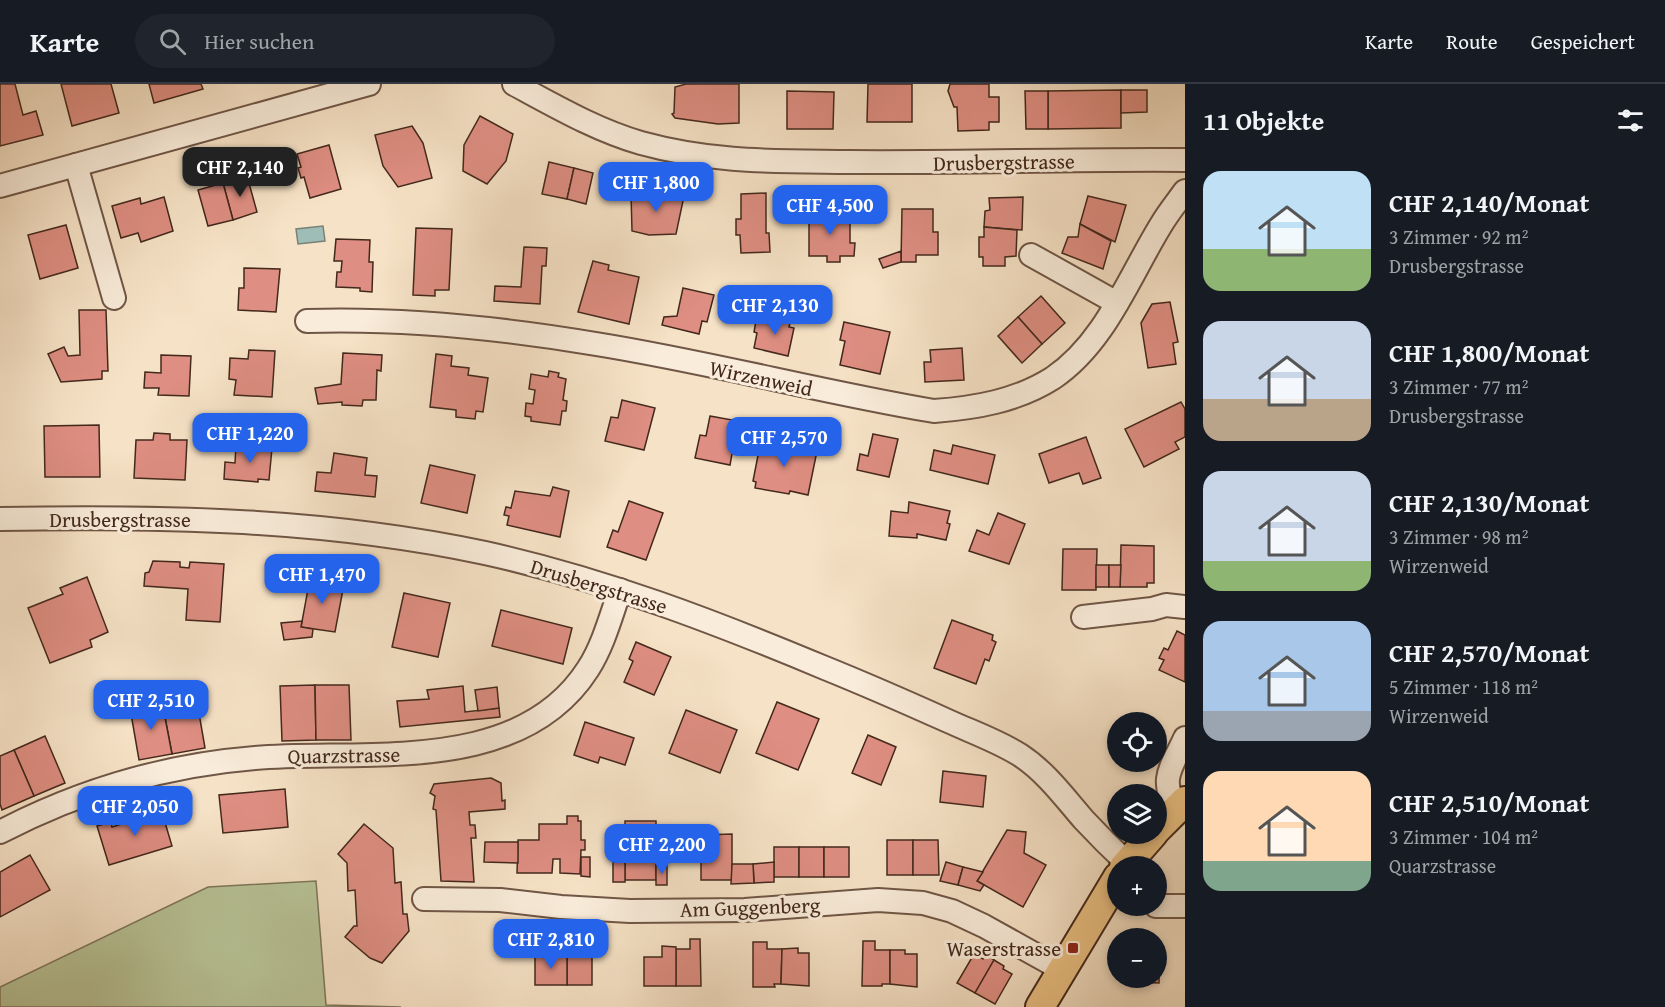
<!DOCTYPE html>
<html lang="de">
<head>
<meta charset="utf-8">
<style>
	body { margin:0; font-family:"Gentium Book Plus",serif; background:#20242c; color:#f1f3f6; height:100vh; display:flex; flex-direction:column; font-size:22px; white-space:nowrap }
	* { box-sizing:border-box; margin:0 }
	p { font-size:20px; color:#9ea1a6 }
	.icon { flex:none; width:33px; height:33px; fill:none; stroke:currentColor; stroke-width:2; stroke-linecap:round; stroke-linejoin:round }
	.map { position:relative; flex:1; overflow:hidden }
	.side { display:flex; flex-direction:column; background:#171b24; width:480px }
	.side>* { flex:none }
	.buttons { position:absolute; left:1107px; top:628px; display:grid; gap:12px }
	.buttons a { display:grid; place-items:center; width:60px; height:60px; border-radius:50%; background:#171b24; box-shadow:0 3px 9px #0003; font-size:30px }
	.price { position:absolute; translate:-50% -51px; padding:0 14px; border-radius:12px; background:#2563eb; color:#fff; font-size:20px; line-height:39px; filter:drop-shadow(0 2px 3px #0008) }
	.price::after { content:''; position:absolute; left:50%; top:36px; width:18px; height:14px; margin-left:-9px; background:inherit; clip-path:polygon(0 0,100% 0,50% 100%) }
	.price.selected { background:#222; color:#fff }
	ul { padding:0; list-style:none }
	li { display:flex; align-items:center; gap:18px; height:150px; padding:0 18px }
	li span { display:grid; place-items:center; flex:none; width:168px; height:120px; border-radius:18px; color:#555 }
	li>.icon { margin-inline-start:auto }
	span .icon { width:72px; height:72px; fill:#fffc; stroke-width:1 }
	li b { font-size:26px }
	h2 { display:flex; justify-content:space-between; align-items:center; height:72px; padding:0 18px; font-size:26px }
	header { display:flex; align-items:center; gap:36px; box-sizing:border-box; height:84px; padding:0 30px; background:#171b24; border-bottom:2px solid #363941 }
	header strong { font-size:28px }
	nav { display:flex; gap:33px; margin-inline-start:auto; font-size:21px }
	.search { width:420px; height:54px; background:#20242c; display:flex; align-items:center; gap:15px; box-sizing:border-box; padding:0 21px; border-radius:33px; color:#9ea1a6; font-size:22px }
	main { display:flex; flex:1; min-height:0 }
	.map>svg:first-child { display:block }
	.green { fill:#b8c498; stroke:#7e765a; stroke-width:1.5 }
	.water { fill:#9dbdb6; stroke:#798178; stroke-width:1.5 }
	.building { fill:#de8e82; stroke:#43281c; stroke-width:1.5 }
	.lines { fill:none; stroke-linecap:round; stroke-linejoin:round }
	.minor-casing { stroke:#705646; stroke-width:26 }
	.major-casing { stroke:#43281c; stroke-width:32 }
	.minor { stroke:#f9ecda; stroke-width:22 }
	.major { stroke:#ebc183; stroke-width:28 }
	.poi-dot { fill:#8f2418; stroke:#f9ecda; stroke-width:2 }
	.labels { text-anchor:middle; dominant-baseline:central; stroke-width:6; stroke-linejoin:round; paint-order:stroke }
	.street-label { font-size:21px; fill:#43281c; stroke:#f9ecda }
	.poi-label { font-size:21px; fill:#43281c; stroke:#f9ecda; text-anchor:end }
</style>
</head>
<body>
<header>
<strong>Karte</strong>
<div class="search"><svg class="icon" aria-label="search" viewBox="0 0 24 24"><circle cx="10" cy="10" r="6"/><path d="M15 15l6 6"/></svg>Hier suchen</div>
<nav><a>Karte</a><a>Route</a><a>Gespeichert</a></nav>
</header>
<main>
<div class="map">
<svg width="1185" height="923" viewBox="0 0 1185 923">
	<rect width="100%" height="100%" fill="#f6e2c6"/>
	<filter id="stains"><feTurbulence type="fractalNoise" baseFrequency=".00333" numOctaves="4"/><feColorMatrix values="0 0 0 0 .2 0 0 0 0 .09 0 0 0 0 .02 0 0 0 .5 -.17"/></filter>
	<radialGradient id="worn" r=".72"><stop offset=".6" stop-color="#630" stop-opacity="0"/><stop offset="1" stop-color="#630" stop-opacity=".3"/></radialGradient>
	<path class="green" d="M316 797 326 921 401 923H0V903L208 803Z"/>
	<path class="water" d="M323 142 325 157 298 160 296 145Z"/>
	<g class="building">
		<path d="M0 0H15L23 31 36 27 43 51 0 62Z"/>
		<path d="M61 0H111L119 29 72 42Z"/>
		<path d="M149 0H201L203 5 154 19Z"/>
		<path d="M686 0H739V39L718 40 675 34 672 30 674 29 675 3Z"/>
		<path d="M868 0H912V38H867Z"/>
		<path d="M950 0H989V13H999V38H989V46L958 47 957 23H954L948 7Z"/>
		<path d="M1121 6V44L1048 45V7Z"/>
		<path d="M1121 6H1147V28L1121 29Z"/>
		<path d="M787 7 834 8 833 45H787Z"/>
		<path d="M1025 7H1048V45H1026Z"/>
		<path d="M480 32 513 50 506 77 487 100 463 87 464 61Z"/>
		<path d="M412 42 423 59 432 94 398 103 383 82 375 51Z"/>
		<path d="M329 61 341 105 310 114 304 93 301 94 298 84 301 83 297 70Z"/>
		<path d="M549 78 574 84 567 115 542 110Z"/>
		<path d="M574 84 593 89 586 120 567 115Z"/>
		<path d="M247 92 257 128 233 136 223 99Z"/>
		<path d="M223 99 233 136 208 142 198 106Z"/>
		<path d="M655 108 658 112 660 108 684 112 676 150 649 151 632 147 631 110Z"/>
		<path d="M766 109V149H769L770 168 741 169 740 151H736V135H741V110Z"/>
		<path d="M1088 112 1126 121 1115 158 1080 140Z"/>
		<path d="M164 113 173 147 141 158 138 149 121 154 112 122 140 114 141 120Z"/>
		<path d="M1023 113 1022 146 984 143 985 127 990 126 989 114Z"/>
		<path d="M902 125H933V148H938V171H916V178H901Z"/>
		<path d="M820 126H834V130H850V159H855L854 172H840V178H827V172H809V129H820Z"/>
		<path d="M1080 140 1111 157 1103 185 1062 169 1068 153H1078Z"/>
		<path d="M66 141 78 184 40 195 28 151Z"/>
		<path d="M984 143 1017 146 1016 172 1005 173V182H983V173H979V153H984Z"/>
		<path d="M416 144 452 145 449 206H435V212L413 211Z"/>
		<path d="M336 155 370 156 369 178H373L372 208 360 207V204L336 203 337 188H341L342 177H334Z"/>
		<path d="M524 163 547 164 546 182H542L540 220 494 217 495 202 521 203Z"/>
		<path d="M901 167V178L883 184 879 175Z"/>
		<path d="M593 177 609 181 608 186 639 193 629 240 578 228Z"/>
		<path d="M244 184 280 185 276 228 238 226 239 204H244Z"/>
		<path d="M683 204 714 211 707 238 702 237 699 250 662 241 664 233 677 232Z"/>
		<path d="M754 205 768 208 763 229 766 239 756 237 750 225Z"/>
		<path d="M1041 212 1065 239 1042 260 1018 233Z"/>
		<path d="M1170 218 1178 258 1173 259 1176 280 1148 284 1141 239 1152 220Z"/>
		<path d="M79 226H106L108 287H102V295L61 298 48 270 64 263 68 272 80 271Z"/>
		<path d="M778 229 792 232 789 243 794 244 788 272 754 264 757 249 754 248 756 237 775 241Z"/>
		<path d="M1018 233 1042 260 1022 279 998 252Z"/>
		<path d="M844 238 890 248 880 290 840 281 845 257 840 256Z"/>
		<path d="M962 264 964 296 925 298 924 278H931L930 266Z"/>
		<path d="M249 266 275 267 272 313 234 311 236 296 229 295 230 274 248 275Z"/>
		<path d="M343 269 382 271 381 287 377 286 376 316H363L362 322 342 321V318L318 320 315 304 341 300Z"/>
		<path d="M436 270 452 272 451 282 469 284 468 291 488 294 483 328 476 327 475 335 456 333V326L430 323Z"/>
		<path d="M161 271 191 272 189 312 158 311 159 304H144L145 288 161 289Z"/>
		<path d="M549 287 559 289 558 293 566 295 563 316 567 317 566 327H562L560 341 531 337V333L525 332 526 319 533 320 535 306 529 305 531 290 548 293Z"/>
		<path d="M622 316 655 324 644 366 605 357 611 333 618 334Z"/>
		<path d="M1181 318 1185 325V353L1175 358 1179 365 1144 383 1125 345Z"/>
		<path d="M710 332 738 337 730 381 695 374 700 351 706 352Z"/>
		<path d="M99 341 100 393H45L44 342Z"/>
		<path d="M154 349 170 350V356H187L185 396 134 394 136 356H153Z"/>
		<path d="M873 350 898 355 889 393 857 386 860 370 868 372Z"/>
		<path d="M1086 353 1101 394 1083 400 1079 389 1049 399 1039 370Z"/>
		<path d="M761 356 817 367 808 411 790 407 789 410 755 404 756 398 753 397Z"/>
		<path d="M236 361 272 364 269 396 258 395V398L224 395 225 378 235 379Z"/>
		<path d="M953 361 995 371 988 400 930 386 934 366 951 370Z"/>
		<path d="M334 369 367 374 365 391 377 392 375 413 315 407 317 388 331 389Z"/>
		<path d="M430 381 475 391 467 429 421 419Z"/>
		<path d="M553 403 569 407 560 453 507 441 509 432 504 431 506 423 511 424 515 407 550 412Z"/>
		<path d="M629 417 663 429 646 476 607 463 613 446 618 448Z"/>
		<path d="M909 418 950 427 947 439 950 440 946 456 917 450V454L889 452 891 427 908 429Z"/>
		<path d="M998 429 1025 440 1009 480 969 467 977 446 989 451Z"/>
		<path d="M1121 461 1154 462V499H1147V503H1120Z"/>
		<path d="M1063 465H1097L1096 506H1062Z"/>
		<path d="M153 477 180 478V483L189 484 190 478 224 480 220 538 186 536 188 505 144 502 145 489 149 488Z"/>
		<rect x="1096" y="481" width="13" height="22"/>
		<path d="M1109 481H1121L1120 503H1109Z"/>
		<path d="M87 493 108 548 90 556 92 563 50 579 28 524 63 510 60 504Z"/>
		<path d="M310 494 344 500 335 548 301 543Z"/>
		<path d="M404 509 450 519 438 573 392 563Z"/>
		<path d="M501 526 572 544 563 580 492 562Z"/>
		<path d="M952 536 993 551 992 556 996 558 989 577 985 575 976 600 934 584Z"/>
		<path d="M302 537 301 543 313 545 312 553 284 556 281 539Z"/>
		<path d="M1177 547 1185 551V598L1159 586 1164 576 1159 574 1164 564 1168 566Z"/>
		<path d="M636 558 671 573 654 611 624 598 633 577 629 575Z"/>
		<path d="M315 601 316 656 282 657 280 602Z"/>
		<path d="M315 601H349L351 656H316Z"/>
		<path d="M463 602 465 628 499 624 500 633 400 643 397 617 429 615 427 606Z"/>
		<path d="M497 603 499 624 478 627 475 606Z"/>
		<path d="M196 612 205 664 172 670 162 618Z"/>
		<path d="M162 618 172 670 139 676 130 624Z"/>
		<path d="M777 618 819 635 798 686 756 669Z"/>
		<path d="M686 626 737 646 720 689 669 669Z"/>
		<path d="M585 638 634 654 625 681 600 673 598 679 574 671Z"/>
		<path d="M868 651 896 663 881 701 852 689Z"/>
		<path d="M45 652 65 699 34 712 14 666Z"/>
		<path d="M14 666 34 712 2 726 0 720V672Z"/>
		<path d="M943 687 986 692 983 723 940 718Z"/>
		<path d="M491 694 501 699 502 717 505 716V725L469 728 470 741H475L476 754H471L474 798 441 797 436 726 433 725 435 712 430 709 434 700Z"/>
		<path d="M285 705 288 743 223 749 219 711Z"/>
		<path d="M161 725 172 762 109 781 97 742 111 738 112 743 128 738 127 735Z"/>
		<path d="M567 732H578V737H581V756H585V766H581L580 790 560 789V775H553L552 789H517L518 756H539V740H567Z"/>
		<rect x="625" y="737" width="31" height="59"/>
		<path d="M364 740 393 764 395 799 401 798 403 830H407L409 847 382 879 370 874 345 853 354 842H357L355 806 348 807 347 779 338 770Z"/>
		<path d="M1007 746 1026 748 1024 769 1046 781 1023 823 977 797Z"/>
		<path d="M732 750V796H701V751Z"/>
		<rect x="887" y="756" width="26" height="35"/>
		<path d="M913 756H938L939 791H913Z"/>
		<path d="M485 758H518V779L484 778Z"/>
		<rect x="774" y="763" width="25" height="30"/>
		<rect x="799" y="763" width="25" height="30"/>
		<rect x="824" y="763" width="25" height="30"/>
		<path d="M30 771 50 806 0 833V788Z"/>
		<path d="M581 773H590V793L581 792Z"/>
		<rect x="613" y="778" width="12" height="20"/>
		<path d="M774 778V798L754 799 753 780Z"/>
		<path d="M946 778 963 783 958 801 940 797Z"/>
		<path d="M732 780H753L754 799 731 800Z"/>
		<rect x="656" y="781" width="11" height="20"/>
		<path d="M963 783 983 788 977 797 984 801 980 807 958 801Z"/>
		<path d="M690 855H700L701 902H676V865H690Z"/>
		<path d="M863 857H875V866H890V900H882V902H862Z"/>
		<path d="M753 858H767V865H782L781 900H774L775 903H753Z"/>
		<path d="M662 862 676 863V902H644V873H662Z"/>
		<rect x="567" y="864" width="25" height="37"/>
		<path d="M798 864V869H809V902L781 900 782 865Z"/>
		<path d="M1156 865H1160L1159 899 1121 898V894H1156Z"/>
		<path d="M890 866H905V870H917V903L890 900Z"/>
		<path d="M974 870 983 875 985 870 994 876 975 909 957 899Z"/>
		<rect x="535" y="872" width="32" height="29"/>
		<path d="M994 876 1004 882 1003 885 1012 890 995 920 975 909Z"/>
	</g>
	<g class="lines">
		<defs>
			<g id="minor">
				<path d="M514 0C555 22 596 46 641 59 714 79 775 77 849 78 961 79 1073 75 1185 76"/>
				<path d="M76 81 114 214"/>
				<path d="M0 102 369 0"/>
				<path d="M1031 171 1117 219"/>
				<path d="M307 237C403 234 501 244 596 260 709 278 821 308 934 327 975 324 1017 317 1053 294 1105 259 1129 193 1161 141 1168 129 1177 118 1185 107"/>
				<path d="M0 435C163 432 325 435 485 469 603 495 715 538 825 584 867 601 908 619 948 637 972 648 998 657 1020 671 1046 688 1064 713 1084 736 1098 751 1112 765 1127 779"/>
				<path d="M1083 533 1152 525 1166 521 1185 523"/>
				<path d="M1178 724C1157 697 1173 681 1185 654"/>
				<path d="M0 748C79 707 166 681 255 674 363 665 519 693 588 585 603 562 611 532 620 506"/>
				<path d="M424 815 500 816 561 823 630 827 745 826 878 816 923 819 952 827 984 842 1061 885"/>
				<path d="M1156 822H1185"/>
			</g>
			<g id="major">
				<path d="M1156 746 1185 717"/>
				<path d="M1124 783 1153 750"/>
				<path d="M1040 923 1118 793"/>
			</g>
		</defs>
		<use href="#minor" class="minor-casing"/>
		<use href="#major" class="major-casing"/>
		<use href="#minor" class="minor"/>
		<use href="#major" class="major"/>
	</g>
	<rect class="poi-dot" x="1067" y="858" width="12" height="12" rx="3"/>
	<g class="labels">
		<g class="street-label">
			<text transform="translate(1004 78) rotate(-1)">Drusbergstrasse</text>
			<text transform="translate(761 294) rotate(12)">Wirzenweid</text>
			<text x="120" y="435">Drusbergstrasse</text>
			<text transform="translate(599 502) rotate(17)">Drusbergstrasse</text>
			<text transform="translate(344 671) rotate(-1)">Quarzstrasse</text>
			<text transform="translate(750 823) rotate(-2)">Am Guggenberg</text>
		</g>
		<g class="poi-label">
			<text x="1061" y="864">Waserstrasse</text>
		</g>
	</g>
	<rect width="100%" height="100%" filter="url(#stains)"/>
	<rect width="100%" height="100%" fill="url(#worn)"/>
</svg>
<div class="buttons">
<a><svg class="icon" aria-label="locate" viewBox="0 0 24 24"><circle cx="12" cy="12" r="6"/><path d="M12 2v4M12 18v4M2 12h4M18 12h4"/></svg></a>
<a><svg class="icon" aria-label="layers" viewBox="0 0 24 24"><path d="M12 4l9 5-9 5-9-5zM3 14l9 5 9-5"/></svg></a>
<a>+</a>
<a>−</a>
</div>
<b class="price selected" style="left:240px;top:114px">CHF 2,140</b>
<b class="price" style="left:656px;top:129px">CHF 1,800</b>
<b class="price" style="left:830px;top:152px">CHF 4,500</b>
<b class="price" style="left:775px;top:252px">CHF 2,130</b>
<b class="price" style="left:250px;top:380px">CHF 1,220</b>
<b class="price" style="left:784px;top:384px">CHF 2,570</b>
<b class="price" style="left:322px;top:521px">CHF 1,470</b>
<b class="price" style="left:151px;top:647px">CHF 2,510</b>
<b class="price" style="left:135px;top:753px">CHF 2,050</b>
<b class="price" style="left:662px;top:791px">CHF 2,200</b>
<b class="price" style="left:551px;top:886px">CHF 2,810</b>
</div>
<section class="side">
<h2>11 Objekte<svg class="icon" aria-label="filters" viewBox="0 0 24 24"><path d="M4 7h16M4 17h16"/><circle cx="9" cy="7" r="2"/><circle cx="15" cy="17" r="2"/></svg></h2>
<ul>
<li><span style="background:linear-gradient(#bfe0f5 65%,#8fb573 0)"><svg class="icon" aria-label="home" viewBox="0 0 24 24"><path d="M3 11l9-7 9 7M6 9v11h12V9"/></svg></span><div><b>CHF 2,140/Monat</b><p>3 Zimmer · 92 m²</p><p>Drusbergstrasse</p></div></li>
<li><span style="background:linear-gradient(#c9d6e8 65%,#b9a48a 0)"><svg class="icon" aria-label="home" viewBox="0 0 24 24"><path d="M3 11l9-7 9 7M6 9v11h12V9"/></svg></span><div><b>CHF 1,800/Monat</b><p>3 Zimmer · 77 m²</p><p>Drusbergstrasse</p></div></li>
<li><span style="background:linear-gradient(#c9d6e8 75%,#8fb573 0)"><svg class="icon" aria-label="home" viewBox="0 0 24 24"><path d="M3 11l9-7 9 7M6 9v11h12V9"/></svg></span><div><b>CHF 2,130/Monat</b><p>3 Zimmer · 98 m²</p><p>Wirzenweid</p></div></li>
<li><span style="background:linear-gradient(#a9c7e8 75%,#9aa5b1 0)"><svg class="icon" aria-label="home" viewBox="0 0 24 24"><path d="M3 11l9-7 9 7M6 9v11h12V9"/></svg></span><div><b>CHF 2,570/Monat</b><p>5 Zimmer · 118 m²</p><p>Wirzenweid</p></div></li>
<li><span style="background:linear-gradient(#ffd9b3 75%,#7fa58c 0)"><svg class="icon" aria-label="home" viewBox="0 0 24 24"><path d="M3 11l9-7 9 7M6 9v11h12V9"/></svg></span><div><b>CHF 2,510/Monat</b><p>3 Zimmer · 104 m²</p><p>Quarzstrasse</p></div></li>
</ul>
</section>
</main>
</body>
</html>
